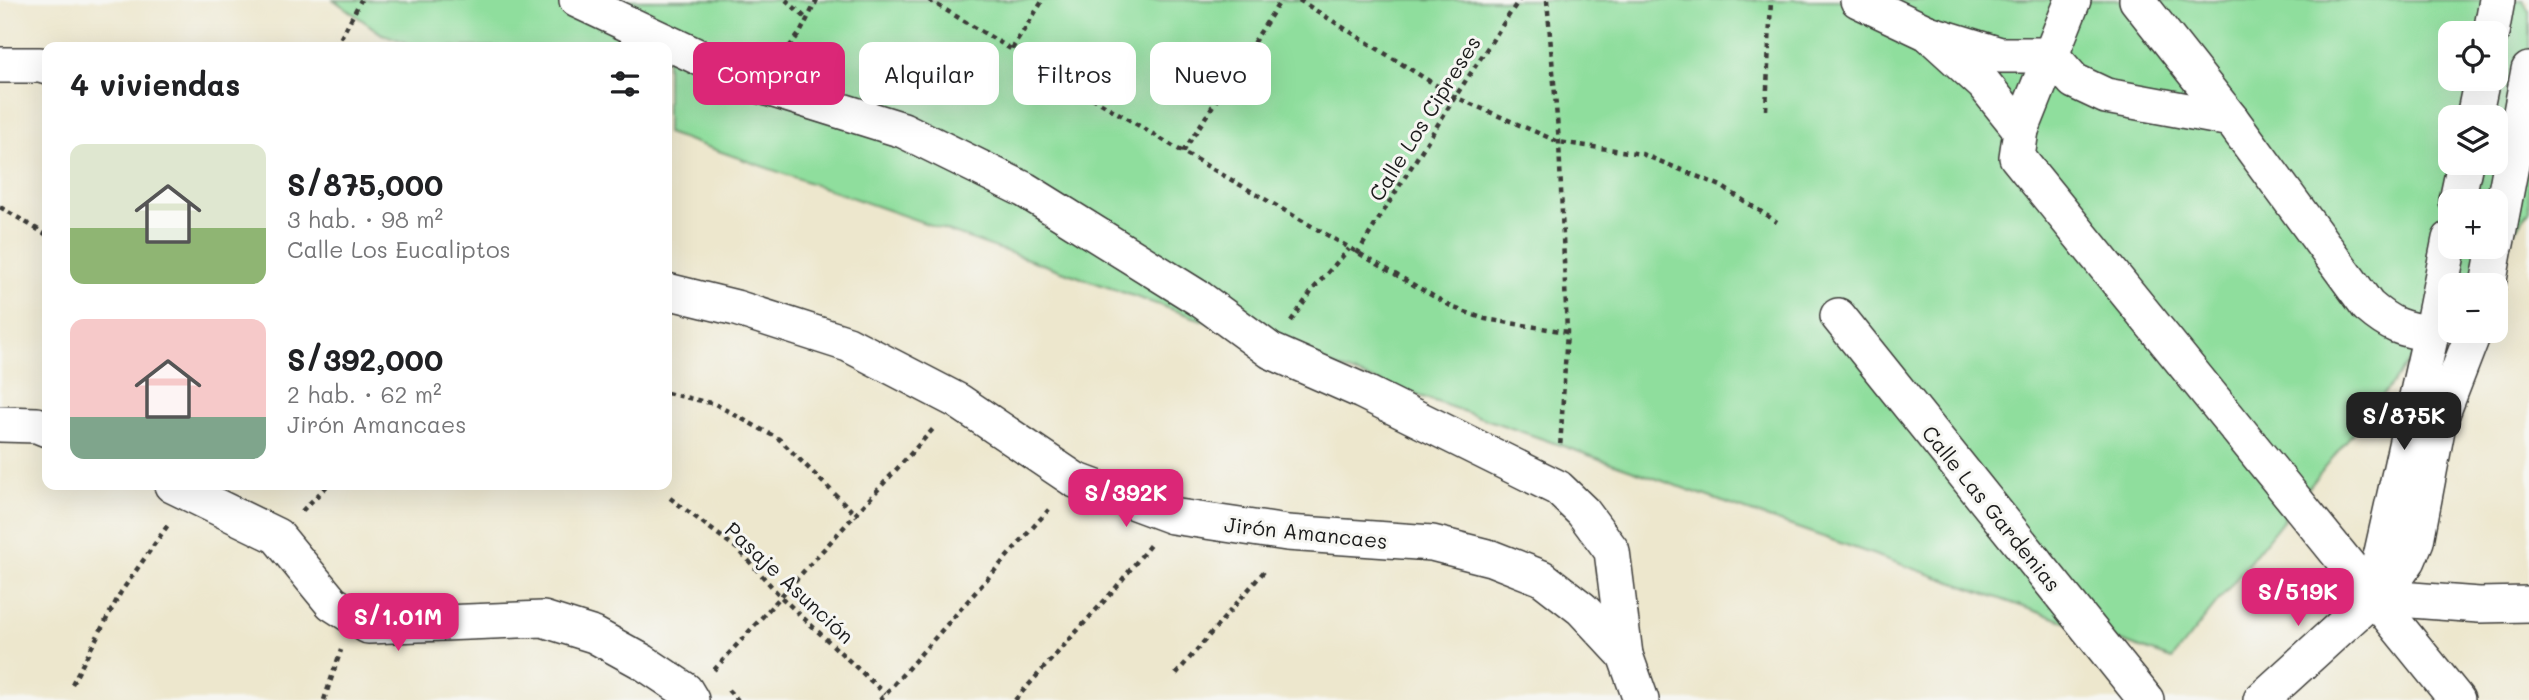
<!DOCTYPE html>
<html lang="es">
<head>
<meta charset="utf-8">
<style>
	body { margin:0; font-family:Mali,sans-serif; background:#f6f6f6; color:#202124; height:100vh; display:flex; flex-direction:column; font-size:26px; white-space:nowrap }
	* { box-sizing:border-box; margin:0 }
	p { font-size:23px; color:#757577 }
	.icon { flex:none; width:38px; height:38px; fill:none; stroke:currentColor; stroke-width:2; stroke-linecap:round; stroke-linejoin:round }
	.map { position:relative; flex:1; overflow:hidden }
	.drawer { position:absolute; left:42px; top:42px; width:630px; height:448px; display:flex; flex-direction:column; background:#fff; border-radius:14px; box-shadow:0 7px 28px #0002 }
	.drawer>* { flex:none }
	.guide { position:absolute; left:693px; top:42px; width:665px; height:63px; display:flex; gap:14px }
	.fabs { position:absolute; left:2438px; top:21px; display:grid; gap:14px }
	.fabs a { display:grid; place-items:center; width:70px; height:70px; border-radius:14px; background:#fff; box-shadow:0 7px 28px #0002; font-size:35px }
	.price { position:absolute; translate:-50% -60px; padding:0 16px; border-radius:14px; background:#db2777; color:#fff; font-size:23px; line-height:46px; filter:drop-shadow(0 2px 4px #0008) }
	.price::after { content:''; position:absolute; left:50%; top:42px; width:21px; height:16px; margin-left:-10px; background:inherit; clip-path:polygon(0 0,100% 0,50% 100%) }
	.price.selected { background:#222; color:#fff }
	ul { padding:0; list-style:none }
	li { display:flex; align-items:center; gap:21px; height:175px; padding:0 28px }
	li span { display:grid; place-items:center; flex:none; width:196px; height:140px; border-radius:14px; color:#555 }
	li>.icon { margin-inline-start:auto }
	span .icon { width:84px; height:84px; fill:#fffc; stroke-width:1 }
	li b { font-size:30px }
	h2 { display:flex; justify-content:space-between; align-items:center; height:84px; padding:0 28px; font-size:30px }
	.pill { padding:0 24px; border-radius:14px; background:#fff; box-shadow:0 7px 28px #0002; font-size:24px; line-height:63px }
	.pill.selected { background:#db2777; color:#fff }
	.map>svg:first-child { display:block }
	.green { fill:#8fde9d; stroke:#567d5c; stroke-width:2; fill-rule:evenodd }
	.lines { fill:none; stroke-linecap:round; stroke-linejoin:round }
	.minor-casing { stroke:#3b3a37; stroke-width:38 }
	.path { stroke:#3b3a37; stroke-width:4.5; stroke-dasharray:5 5; stroke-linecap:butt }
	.minor { stroke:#fff; stroke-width:35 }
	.labels { text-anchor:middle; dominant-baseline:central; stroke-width:6; stroke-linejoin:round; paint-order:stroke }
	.street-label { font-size:21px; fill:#1c1c1c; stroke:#f6f6f2 }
</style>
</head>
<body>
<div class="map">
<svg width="2529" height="700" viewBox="0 0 2529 700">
	<rect width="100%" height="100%" fill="#f6f6f2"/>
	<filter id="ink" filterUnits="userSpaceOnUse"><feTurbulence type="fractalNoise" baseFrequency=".0143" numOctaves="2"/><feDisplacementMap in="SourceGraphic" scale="14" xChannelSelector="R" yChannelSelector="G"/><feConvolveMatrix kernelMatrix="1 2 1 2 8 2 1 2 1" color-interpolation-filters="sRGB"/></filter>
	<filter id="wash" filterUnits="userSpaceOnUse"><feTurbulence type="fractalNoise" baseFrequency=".00686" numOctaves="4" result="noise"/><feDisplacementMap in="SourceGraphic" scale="28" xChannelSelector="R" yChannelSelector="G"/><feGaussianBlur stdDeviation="1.57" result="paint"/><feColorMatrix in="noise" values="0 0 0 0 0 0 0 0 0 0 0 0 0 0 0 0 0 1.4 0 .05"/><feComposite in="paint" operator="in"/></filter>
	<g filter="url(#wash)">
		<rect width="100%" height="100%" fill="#ede7cd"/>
		<path class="green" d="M334 0H2523L2529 11V212L2470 285H2450V311L2172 659 667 133V47H420L382 34ZM2450 33H2496V79H2450ZM2450 117H2496V163H2450ZM2450 201H2496V247H2450Z"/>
	</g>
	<g filter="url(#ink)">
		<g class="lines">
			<defs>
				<g id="minor">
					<path d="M577 0 758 85 903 130 1025 190 1200 299 1271 351 1362 391 1558 488 1583 512 1612 551 1625 655 1641 700"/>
					<path d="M1858 0 1928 33 1984 84 2021 130"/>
					<path d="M2073 0 2021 130 2017 157 2457 700"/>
					<path d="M2137 0 2231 119 2368 306C2391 326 2402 329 2431 334"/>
					<path d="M1928 33 2000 55H2051L2074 81 2106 96 2231 119"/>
					<path d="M2491 33 2497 0"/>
					<path d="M0 65H40L47 67"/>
					<path d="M2474 117 2482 79"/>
					<path d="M2457 201 2465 163"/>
					<path d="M2496 244 2529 70"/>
					<path d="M2488 285 2495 247"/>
					<path d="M667 291 736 308 848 344 958 401 1075 480 1172 516 1287 533 1432 543 1491 558 1542 578 1582 609 1625 655"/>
					<path d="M1838 316 2146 700"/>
					<path d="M0 424 37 425 47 429"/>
					<path d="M172 485 277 536 332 603 368 626 543 619 594 635 643 662 685 690 691 700"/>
					<path d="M2372 597 2431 334 2450 239"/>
					<path d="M2372 597 2479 605 2529 604"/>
					<path d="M2261 700 2396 577 2408 560 2416 541 2438 424 2474 331"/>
				</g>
			</defs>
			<use href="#minor" class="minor-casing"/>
			<g class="path">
				<path d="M786 0 808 20"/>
				<path d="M929 0 1183 152 1454 308 1485 319 1567 332"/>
				<path d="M1299 0 1455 97 1559 142 1642 154 1721 186 1777 222"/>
				<path d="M1547 0 1559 142 1567 332 1560 449"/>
				<path d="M336 47 361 0"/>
				<path d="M1012 49 1043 0"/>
				<path d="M783 55 800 33 817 0"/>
				<path d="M1766 110 1771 0"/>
				<path d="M1183 152 1281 0"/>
				<path d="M0 207 47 235"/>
				<path d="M1357 254 1455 97 1519 0"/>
				<path d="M1291 321 1314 288 1349 249"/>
				<path d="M667 393 715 404 779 439 857 516"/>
				<path d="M670 498 739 550 781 597 885 694"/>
				<path d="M302 511 328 485"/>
				<path d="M714 670 934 428"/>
				<path d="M1176 674 1267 568"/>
				<path d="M72 684 121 592 170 522"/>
				<path d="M728 690 738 700"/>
				<path d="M324 700 341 650"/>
				<path d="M880 700 1051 507"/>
				<path d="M1015 700 1114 590 1150 545"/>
			</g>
			<use href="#minor" class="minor"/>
		</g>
	</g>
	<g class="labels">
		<g class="street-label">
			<text transform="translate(1424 118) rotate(-58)">Calle Los Cipreses</text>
			<text transform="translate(1992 508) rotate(51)">Calle Las Gardenias</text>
			<text transform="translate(1306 532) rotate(6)">Jirón Amancaes</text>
			<text transform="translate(790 582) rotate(43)">Pasaje Asunción</text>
		</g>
	</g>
</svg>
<div class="fabs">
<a><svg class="icon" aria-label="locate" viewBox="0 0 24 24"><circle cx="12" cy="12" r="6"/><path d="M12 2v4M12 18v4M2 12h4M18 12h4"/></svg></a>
<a><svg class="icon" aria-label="layers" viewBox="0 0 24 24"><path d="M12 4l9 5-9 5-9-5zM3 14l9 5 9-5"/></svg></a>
<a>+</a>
<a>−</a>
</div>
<b class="price selected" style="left:2404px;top:452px">S/875K</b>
<b class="price" style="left:1126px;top:529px">S/392K</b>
<b class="price" style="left:2298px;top:628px">S/519K</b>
<b class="price" style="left:398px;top:653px">S/1.01M</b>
<div class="guide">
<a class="pill selected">Comprar</a>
<a class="pill">Alquilar</a>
<a class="pill">Filtros</a>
<a class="pill">Nuevo</a>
</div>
<section class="drawer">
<h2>4 viviendas<svg class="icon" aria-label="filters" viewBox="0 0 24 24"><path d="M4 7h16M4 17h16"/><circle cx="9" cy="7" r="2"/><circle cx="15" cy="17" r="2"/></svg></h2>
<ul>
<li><span style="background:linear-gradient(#dfe7d0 60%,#8fb573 0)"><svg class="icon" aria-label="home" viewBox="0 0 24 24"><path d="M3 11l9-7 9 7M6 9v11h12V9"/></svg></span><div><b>S/875,000</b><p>3 hab. · 98 m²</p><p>Calle Los Eucaliptos</p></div></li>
<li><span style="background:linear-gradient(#f6c9c9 70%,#7fa58c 0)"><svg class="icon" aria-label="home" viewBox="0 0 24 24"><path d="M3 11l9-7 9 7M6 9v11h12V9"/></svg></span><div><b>S/392,000</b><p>2 hab. · 62 m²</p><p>Jirón Amancaes</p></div></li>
</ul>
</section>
</div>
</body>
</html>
